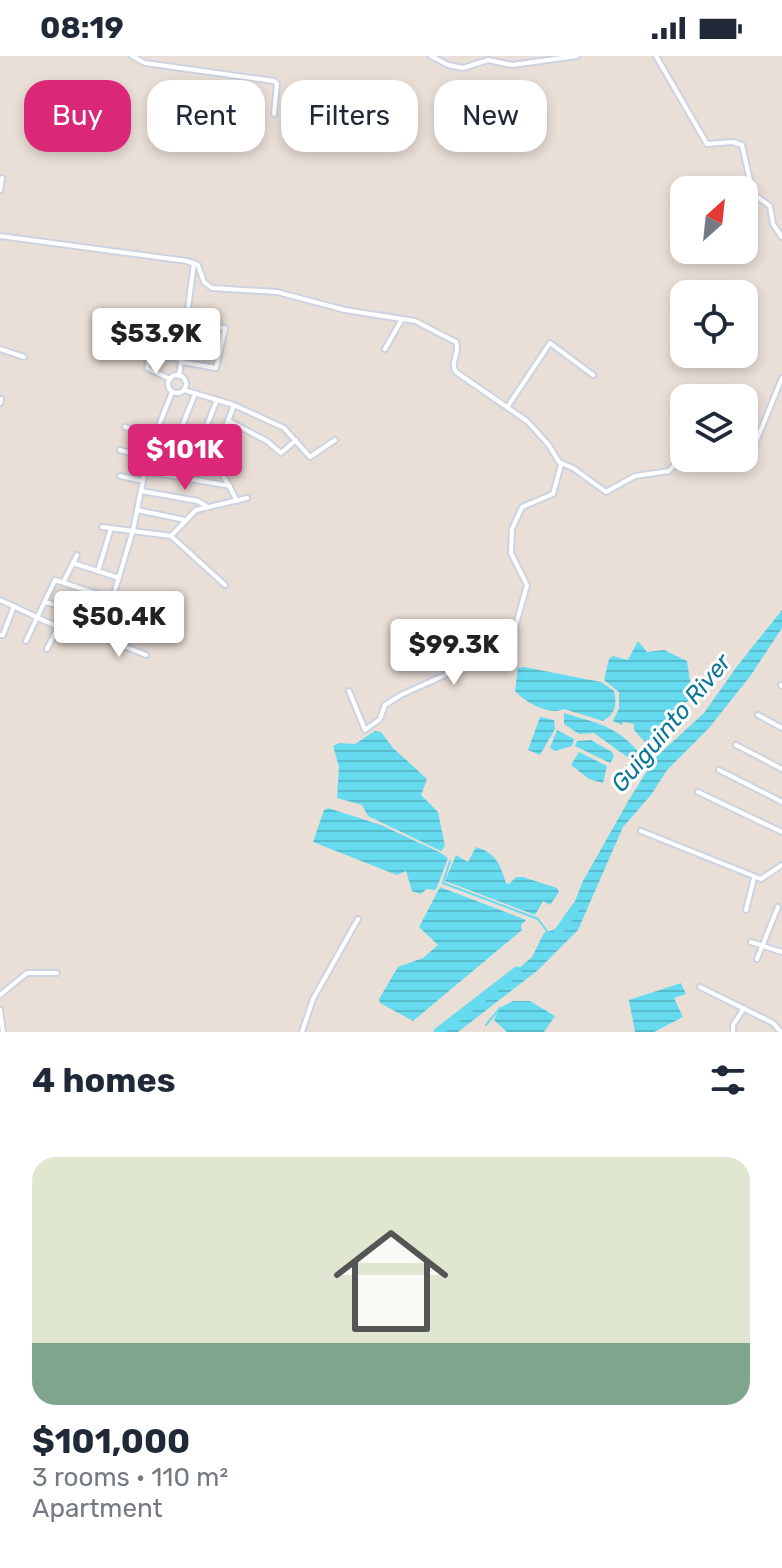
<!DOCTYPE html>
<html lang="en">
<head>
<meta charset="utf-8">
<style>
	body { margin:0; font-family:Rubik,sans-serif; background:#f6f6f7; color:#1f2937; height:100vh; display:flex; flex-direction:column; font-size:30px; white-space:nowrap }
	* { box-sizing:border-box; margin:0 }
	p { font-size:26px; color:#747a83 }
	.icon { flex:none; width:44px; height:44px; fill:none; stroke:currentColor; stroke-width:2; stroke-linecap:round; stroke-linejoin:round }
	.map { position:relative; height:976px; overflow:hidden }
	.side { display:flex; flex-direction:column; background:#fff; flex:1 }
	.side>* { flex:none }
	.top-card { position:absolute; left:24px; top:24px; width:734px; height:72px; display:flex; gap:16px }
	.needle { width:52px; rotate:27deg }
	.fabs { position:absolute; left:670px; top:120px; display:grid; gap:16px }
	.fabs a { display:grid; place-items:center; width:88px; height:88px; border-radius:16px; background:#fff; box-shadow:0 4px 12px #0003; font-size:40px }
	.price { position:absolute; translate:-50% -68px; padding:0 18px; border-radius:8px; background:#fff; color:#222; font-size:26px; line-height:52px; filter:drop-shadow(0 2px 4px #0008) }
	.price::after { content:''; position:absolute; left:50%; top:48px; width:24px; height:18px; margin-left:-12px; background:inherit; clip-path:polygon(0 0,100% 0,50% 100%) }
	.price.current { background:#db2777; color:#fff }
	ul { padding:0; list-style:none }
	li { display:grid; align-content:center; gap:16px; height:424px; padding:0 32px }
	li+li { border-top:2px solid #e0e1e3 }
	li span { display:grid; place-items:center; height:248px; border-radius:24px; color:#555 }
	li>.icon { margin-inline-start:auto }
	span .icon { width:144px; height:144px; fill:#fffc; stroke-width:1 }
	li b { font-size:34px }
	h2 { display:flex; justify-content:space-between; align-items:center; height:96px; padding:0 32px; font-size:34px }
	.chip { padding:0 28px; border-radius:24px; background:#fff; box-shadow:0 4px 12px #0003; font-size:28px; line-height:72px }
	.chip.current { background:#db2777; color:#fff }
	.status { display:flex; justify-content:space-between; align-items:center; height:56px; padding:0 40px; background:#fff; direction:ltr }
	.status svg { height:22px; fill:currentColor }
	.map>svg:first-child { display:block }
	.water { fill:url(#water-rules) }
	.lines { fill:none; stroke-linecap:round; stroke-linejoin:round }
	.stream { stroke:#66dbef; stroke-width:2 }
	.river { stroke:#66dbef; stroke-width:9 }
	.minor-casing { stroke:#ccd3e0; stroke-width:8 }
	.minor { stroke:#fff; stroke-width:4 }
	.labels { text-anchor:middle; dominant-baseline:central; stroke-width:6; stroke-linejoin:round; paint-order:stroke }
	.water-label { font-size:24px; font-style:italic; fill:#0b7696; stroke:#fff }
</style>
</head>
<body>
<div class="status"><b>08:19</b><svg viewBox="0 0 49 12"><path d="M0 12V9h3v3zM5 12V6h3v6zM10 12V3h3v9zM15 12V0h3v12zM26 1h20v11H26zM47 4h2v5h-2z"/></svg></div>
<div class="map">
<svg width="782" height="976" viewBox="0 0 782 976">
	<defs>
		<pattern id="water-rules" width="6" height="5" patternUnits="userSpaceOnUse" patternTransform="scale(2)"><rect width="6" height="5" fill="#66dbef"/><path d="M0 2.5h6" fill="none" stroke="#58bccd"/></pattern>
	</defs>
	<rect width="100%" height="100%" fill="#eadfd7"/>
	<g class="water">
		<path d="M782 554V572L751 619 709 672 667 714 651 739 623 771 578 874 538 914 458 976H434L490 937 532 901 544 877 565 870 583 825 630 742 656 701 704 657 738 609Z"/>
		<path d="M638 585 647 596 664 594 687 605 690 625 697 631 695 638 646 687 634 674V668L623 666 622 669 613 665 619 652V636L604 624 609 603 613 600 628 604Z"/>
		<path d="M524 611 601 626 614 635C617 649 616 657 603 665L564 653C549 660 525 646 515 635L518 612Z"/>
		<path d="M564 657C596 667 615 669 638 695L630 703 594 677 579 678 564 668Z"/>
		<path d="M540 661 554 664 555 673 540 699 528 694Z"/>
		<path d="M557 674 574 683 572 690 555 695 550 692Z"/>
		<path d="M375 675 381 676 393 692 427 723 421 739 438 756 445 790 441 795 368 760 362 749 337 742 339 711 333 690 339 687 355 688Z"/>
		<path d="M591 684 612 696 614 701 610 707 575 690 577 685Z"/>
		<path d="M579 696 607 710 603 727 589 723 571 709Z"/>
		<path d="M328 752 381 769 439 796 448 802 437 831 435 834 427 833 420 838 412 835 406 815 397 819 313 786 324 754Z"/>
		<path d="M476 791C496 797 500 808 506 827L509 828 516 821H523L557 832 559 836 550 849 543 845 535 859 445 825 456 799 468 806Z"/>
		<path d="M440 831 526 864 521 869 522 874 413 965 380 947 379 943 398 911 423 902 438 889 419 871Z"/>
		<path d="M681 927 686 938 674 942 683 961 654 976H635L629 944Z"/>
		<path d="M513 945H530L555 960 544 976H507L494 964 500 952Z"/>
	</g>
	<g class="lines">
		<g class="stream">
			<path d="M450 805 443 827 538 863 549 878"/>
			<path d="M486 969 500 952"/>
		</g>
		<g class="river">
			<path d="M557 878 576 851"/>
			<path d="M438 976 517 915"/>
		</g>
		<defs>
			<g id="minor">
				<path d="M132 0 145 7 274 25 277 28 274 58"/>
				<path d="M431 0 448 9 463 12 488 4 512 9 577 0"/>
				<path d="M656 0 707 88 733 86 742 89 753 138 770 150 773 168 782 181"/>
				<path d="M0 134 2 122"/>
				<path d="M0 180 187 205 198 209 204 226 212 232 277 236 345 254 415 265 456 286C461 296 449 307 456 316L527 365 548 388 561 409 553 438 522 451 512 473 511 497 527 529 515 572 514 599 487 600 401 639 385 649 380 663 365 674 349 635"/>
				<path d="M0 293 24 301"/>
				<path d="M385 293 402 263"/>
				<path d="M149 298 182 303"/>
				<path d="M182 306 216 312 225 272 187 267"/>
				<circle cx="177" cy="328" r="9"/>
				<path d="M179 320 194 207"/>
				<path d="M170 323 147 312 153 280 221 289"/>
				<path d="M184 334 234 349 284 372 310 401 335 384"/>
				<path d="M0 347 1 343"/>
				<path d="M508 350 550 287 593 319"/>
				<path d="M229 365 267 385 281 397 296 384"/>
				<path d="M125 371 154 380"/>
				<path d="M120 394 148 402"/>
				<path d="M150 396 212 407 234 349"/>
				<path d="M744 399 753 393 782 322"/>
				<path d="M170 400 195 338"/>
				<path d="M214 402 237 445"/>
				<path d="M193 404 217 344"/>
				<path d="M561 407 573 412 606 436 635 420 669 415 684 398"/>
				<path d="M145 415 230 430"/>
				<path d="M120 420 143 425"/>
				<path d="M141 435 198 445 206 450"/>
				<path d="M137 454 185 464"/>
				<path d="M102 471 171 480 225 529"/>
				<path d="M171 480 196 454 247 442"/>
				<path d="M73 507 119 522"/>
				<path d="M98 515 111 472"/>
				<path d="M64 525 77 499"/>
				<path d="M0 544C22 553 80 586 101 581L146 599"/>
				<path d="M45 546 107 563"/>
				<path d="M108 559 149 573"/>
				<path d="M0 579H3L14 550"/>
				<path d="M101 581 133 474 149 395 172 336"/>
				<path d="M26 585 55 524 113 543"/>
				<path d="M47 593 58 571"/>
				<path d="M781 629 782 630"/>
				<path d="M758 659 782 672"/>
				<path d="M736 689 782 713"/>
				<path d="M719 714 782 746"/>
				<path d="M698 736 782 776"/>
				<path d="M641 775 761 823 782 809"/>
				<path d="M746 854 754 822"/>
				<path d="M751 886 782 896"/>
				<path d="M757 903 778 851"/>
				<path d="M700 931 773 967 781 976"/>
				<path d="M0 939 27 917H57"/>
				<path d="M0 954 3 976"/>
				<path d="M302 976 313 943 358 863"/>
				<path d="M733 976V969L744 952"/>
			</g>
		</defs>
		<use href="#minor" class="minor-casing"/>
		<use href="#minor" class="minor"/>
	</g>
	<g class="labels">
		<g class="water-label">
			<text transform="translate(671 667) rotate(-50)">Guiguinto River</text>
		</g>
	</g>
</svg>
<div class="fabs">
<a><svg class="needle" viewBox="-14 -14 28 28"><path d="M0-13l5 13h-10z" fill="#e53935"/><path d="M0 13l5-13h-10z" fill="#747a83"/></svg></a>
<a><svg class="icon" aria-label="locate" viewBox="0 0 24 24"><circle cx="12" cy="12" r="6"/><path d="M12 2v4M12 18v4M2 12h4M18 12h4"/></svg></a>
<a><svg class="icon" aria-label="layers" viewBox="0 0 24 24"><path d="M12 4l9 5-9 5-9-5zM3 14l9 5 9-5"/></svg></a>
</div>
<b class="price" style="left:156px;top:320px">$53.9K</b>
<b class="price current" style="left:185px;top:436px">$101K</b>
<b class="price" style="left:119px;top:603px">$50.4K</b>
<b class="price" style="left:454px;top:631px">$99.3K</b>
<div class="top-card">
<a class="chip current">Buy</a>
<a class="chip">Rent</a>
<a class="chip">Filters</a>
<a class="chip">New</a>
</div>
</div>
<section class="side">
<h2>4 homes<svg class="icon" aria-label="filters" viewBox="0 0 24 24"><path d="M4 7h16M4 17h16"/><circle cx="9" cy="7" r="2"/><circle cx="15" cy="17" r="2"/></svg></h2>
<ul>
<li><span style="background:linear-gradient(#dfe7d0 75%,#7fa58c 0)"><svg class="icon" aria-label="home" viewBox="0 0 24 24"><path d="M3 11l9-7 9 7M6 9v11h12V9"/></svg></span><div><b>$101,000</b><p>3 rooms · 110 m²</p><p>Apartment</p></div></li>
</ul>
</section>
</body>
</html>
